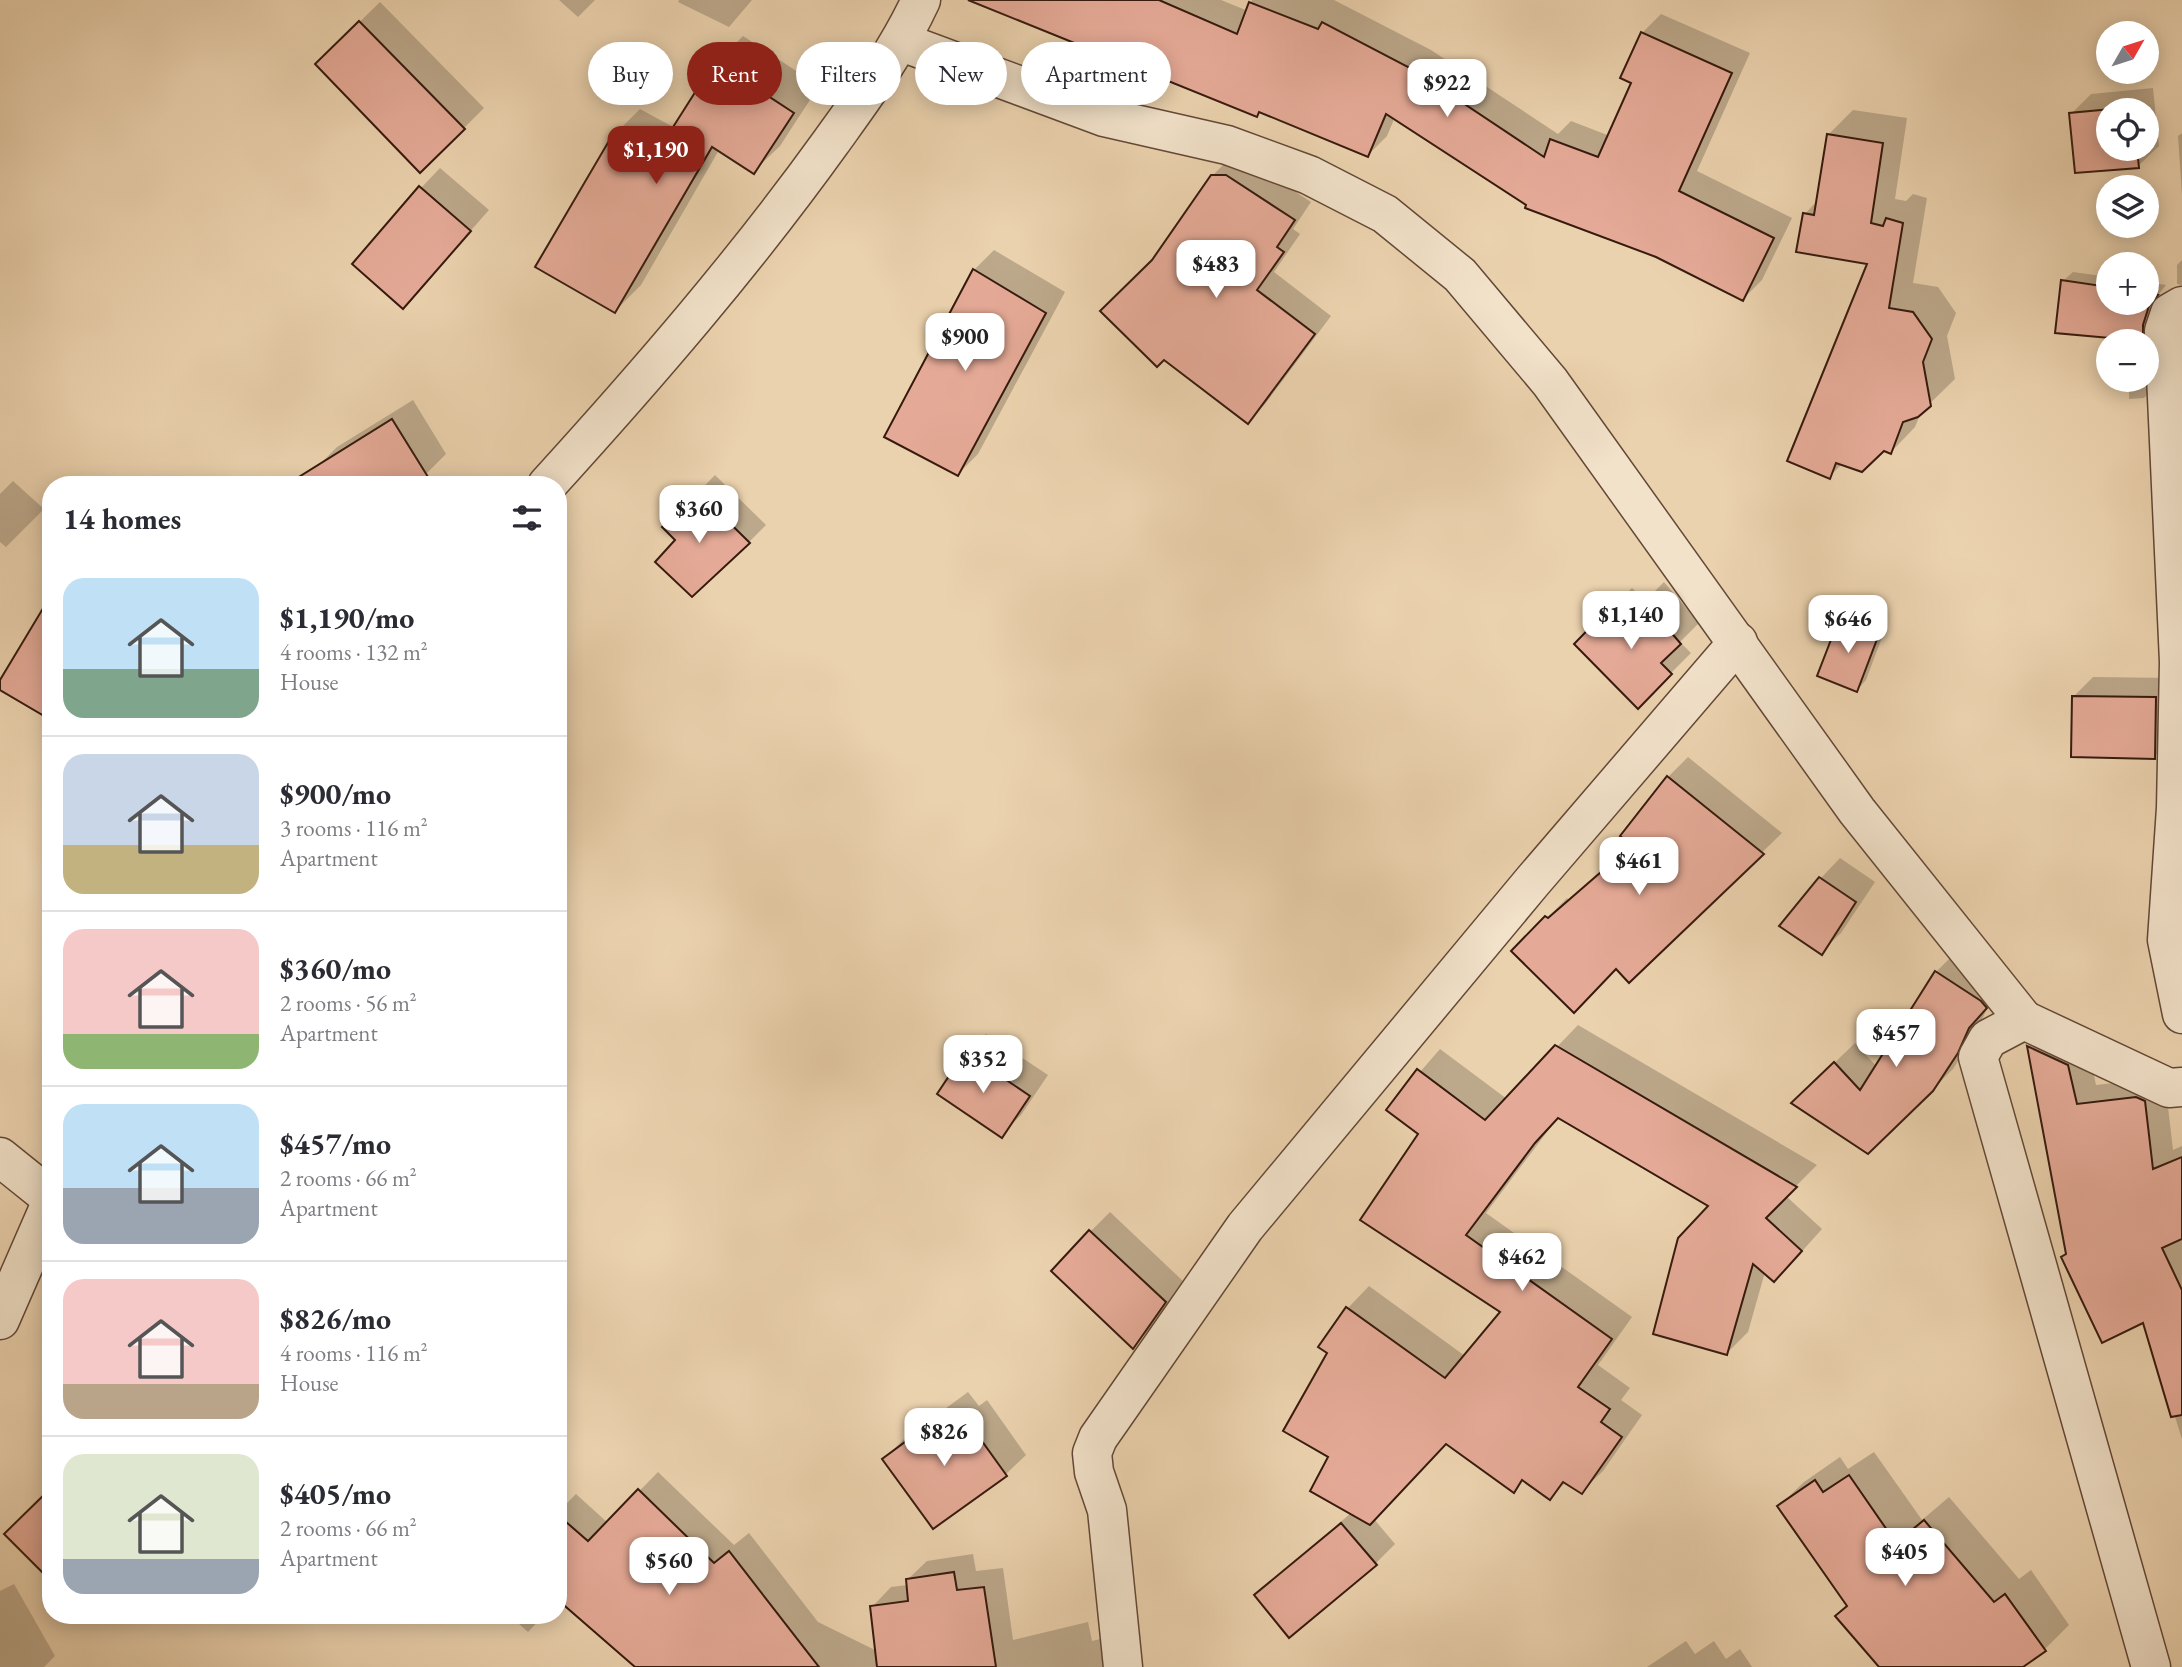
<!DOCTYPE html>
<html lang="en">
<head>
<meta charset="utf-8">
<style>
	body { margin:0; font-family:"EB Garamond",serif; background:#f7f7f7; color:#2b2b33; height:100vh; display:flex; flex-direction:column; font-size:26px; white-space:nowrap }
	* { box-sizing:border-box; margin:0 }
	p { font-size:23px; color:#7c7c81 }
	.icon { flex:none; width:38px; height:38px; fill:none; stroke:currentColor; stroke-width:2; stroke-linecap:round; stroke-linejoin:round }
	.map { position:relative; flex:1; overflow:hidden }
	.sheet { position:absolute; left:42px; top:476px; width:525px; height:1148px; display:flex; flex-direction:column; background:#fff; border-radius:28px; box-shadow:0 4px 18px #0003 }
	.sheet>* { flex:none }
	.hud { position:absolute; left:588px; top:42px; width:665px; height:63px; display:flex; gap:14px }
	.needle { width:46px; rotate:51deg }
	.fabs { position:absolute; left:2096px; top:21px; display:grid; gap:14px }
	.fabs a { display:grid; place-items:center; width:63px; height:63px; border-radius:50%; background:#fff; box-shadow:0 4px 18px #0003; font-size:35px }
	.price { position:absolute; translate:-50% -60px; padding:0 16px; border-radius:14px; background:#fff; color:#222; font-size:23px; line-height:46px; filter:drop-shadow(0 2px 4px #0008) }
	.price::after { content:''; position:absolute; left:50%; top:42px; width:21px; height:16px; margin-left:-10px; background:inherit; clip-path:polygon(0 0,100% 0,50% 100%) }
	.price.active { background:#8f2418; color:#fff }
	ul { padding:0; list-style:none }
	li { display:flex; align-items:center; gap:21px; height:175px; padding:0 21px }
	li+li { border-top:2px solid #e1e1e2 }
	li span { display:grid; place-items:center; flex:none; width:196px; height:140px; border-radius:21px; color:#555 }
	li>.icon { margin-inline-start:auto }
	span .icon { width:84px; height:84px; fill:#fffc; stroke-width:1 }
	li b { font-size:30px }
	h2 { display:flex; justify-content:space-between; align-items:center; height:84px; padding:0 21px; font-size:30px }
	.pill { padding:0 24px; border-radius:32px; background:#fff; box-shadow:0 4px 18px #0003; font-size:24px; line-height:63px }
	.pill.active { background:#8f2418; color:#fff }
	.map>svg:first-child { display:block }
	.shadow { fill:#0003; fill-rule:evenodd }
	.building { fill:#e5aa97; stroke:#361a0e; stroke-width:2 }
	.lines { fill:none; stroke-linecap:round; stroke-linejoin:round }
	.minor-casing { stroke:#634836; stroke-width:41 }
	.tertiary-casing { stroke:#634836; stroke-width:41 }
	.minor { stroke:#f2e2ca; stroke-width:38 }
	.tertiary { stroke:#f2e2ca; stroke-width:38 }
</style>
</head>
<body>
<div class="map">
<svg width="2182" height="1667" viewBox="0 0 2182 1667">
	<rect width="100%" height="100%" fill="#ebd2ae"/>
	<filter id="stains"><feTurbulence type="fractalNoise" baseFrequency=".00286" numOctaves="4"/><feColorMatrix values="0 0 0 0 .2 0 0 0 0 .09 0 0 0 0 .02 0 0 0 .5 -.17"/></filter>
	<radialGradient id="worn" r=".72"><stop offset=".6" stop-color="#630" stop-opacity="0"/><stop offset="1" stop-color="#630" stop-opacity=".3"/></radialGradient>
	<g class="shadow">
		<path d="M559 0H595L578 17Z"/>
		<path d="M679 0H752L729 27 678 2Z"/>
		<path d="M1050 0H1221L1248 11 1252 0H1334L1431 50 1558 134 1571 121 1610 136 1634 82 1642 33 1661 14 1750 53 1697 171 1792 218 1762 280 1743 299 1656 256 1528 204 1395 117 1387 136 1368 155 1261 111 1256 115 1036 27Z"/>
		<path d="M380 2 484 108 421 171 317 64Z"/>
		<path d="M743 36 819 86 780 146 753 172 719 150 641 285 615 311 538 267 614 135 640 109 675 128 717 62Z"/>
		<path d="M2153 88 2159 146 2138 166 2076 172 2071 114 2091 94ZM2109 110H2147V149H2109Z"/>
		<path d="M1853 110 1907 118 1895 199 1906 201 1913 194 1927 198 1913 283 1938 287 1956 313 1947 336 1955 379 1921 412 1915 427 1891 452 1884 449 1843 463 1829 477 1870 263 1805 214 1818 200 1828 135Z"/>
		<path d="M2182 133V195L2178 136Z"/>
		<path d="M1230 158H1244L1311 202 1293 229 1300 234 1274 272 1331 316 1265 404 1248 421 1154 260 1212 176Z"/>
		<path d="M440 168 489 210 403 307 421 188Z"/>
		<path d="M994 250 1065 292 978 454 958 474 974 270Z"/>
		<path d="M2182 260V285L2177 284V265Z"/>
		<path d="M2073 272 2109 277V303H2147V282L2166 285 2158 295 2151 321 2154 388 2144 398 2129 399V380H2147V341L2057 331 2063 281Z"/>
		<path d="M413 400 446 454 426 474 317 467 337 447Z"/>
		<path d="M715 475 766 525 749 542 678 540 664 527Z"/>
		<path d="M13 481 44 509 6 547 0 542V494Z"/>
		<path d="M1664 582 1699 623 1680 642 1691 653 1638 706 1576 644 1632 588 1645 601Z"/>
		<path d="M1850 610 1887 624 1866 680 1857 690 1840 620Z"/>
		<path d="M2093 677 2176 678 2174 737 2154 757 2073 697Z"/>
		<path d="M1688 757 1782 833 1629 981 1616 967 1514 951 1567 898 1569 900 1633 844 1622 836 1668 777Z"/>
		<path d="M1840 858 1875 882 1841 933 1821 952V878Z"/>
		<path d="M1956 952 2005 987 1988 1006 1977 1031 1953 1069 1932 1090 1794 1102 1855 1043 1877 1067 1936 972Z"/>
		<path d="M1578 1025 1817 1165 1786 1196 1822 1229 1795 1259 1765 1272 1748 1332 1727 1353 1711 1205 1559 1116 1486 1213 1632 1317 1598 1365 1630 1388 1621 1400 1642 1415 1603 1471 1581 1492 1566 1482 1550 1498 1524 1480 1513 1491 1447 1443 1374 1519 1395 1544 1375 1564 1256 1595 1351 1513 1331 1456 1329 1352 1321 1346 1348 1308 1369 1286 1465 1356 1503 1311 1362 1220 1421 1134 1388 1109 1440 1049 1507 1099Z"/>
		<path d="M2048 1027 2088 1045 2096 1085 2157 1078 2165 1081 2173 1150 2182 1146V1439L2145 1321 2063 1257 2067 1253 2029 1046Z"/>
		<path d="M986 1034 1048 1075 1021 1115 1001 1135 966 1054Z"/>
		<path d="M1110 1212 1184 1282 1153 1326 1133 1346 1090 1232Z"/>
		<path d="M968 1392 979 1406 987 1400 1026 1455 1006 1474 934 1527 884 1459 904 1439Z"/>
		<path d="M1874 1452 1922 1520 1949 1497 2019 1579 2031 1570 2069 1625 2045 1649 2020 1667H1881L1837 1616 1848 1605 1779 1506 1804 1482 1840 1457 1848 1469Z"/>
		<path d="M658 1472 734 1545 749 1533 818 1622 877 1651 872 1607 891 1587 908 1585 907 1580 927 1561 973 1554 976 1571 1003 1568 1013 1640 1088 1622 1092 1641 1109 1637 1117 1667H637L558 1600V1512L576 1494 608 1523Z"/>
		<path d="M14 1584 55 1656 44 1667H0V1591Z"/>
		<path d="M509 1615H544L528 1632Z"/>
		<path d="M1686 1641 1695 1654 1714 1641 1726 1659 1740 1649 1752 1667H1647Z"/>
	</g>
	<g class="building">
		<path d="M968 0H1159L1237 34 1249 2 1318 29 1322 22 1412 69 1544 157 1550 139 1598 157 1631 83 1620 78 1641 32 1732 73 1679 191 1774 238 1743 301 1656 257 1525 208 1526 205 1386 114 1368 157 1259 112 1257 117Z"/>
		<path d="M359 21 465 129 420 173 315 64Z"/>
		<path d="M715 61 794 113 754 174 712 147 615 313 535 267 613 134 654 157Z"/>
		<path d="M2133 107 2134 110H2109V149H2137L2139 168 2075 173 2069 113Z"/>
		<path d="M1827 134 1883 143 1871 223 1883 226 1886 218 1903 223 1889 308 1913 312 1932 339 1923 362 1931 406 1918 417 1903 422 1891 454 1884 451 1862 472 1836 463 1830 479 1787 461 1867 264 1796 252 1803 213 1814 215Z"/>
		<path d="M1211 175H1226L1295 220 1277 247 1284 252 1257 290 1315 334 1248 424 1164 360 1157 367 1100 311 1152 260Z"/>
		<path d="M419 186 471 231 403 309 352 264Z"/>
		<path d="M973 269 1046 313 958 476 884 437Z"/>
		<path d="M2061 280 2109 287V303H2147V293L2158 295 2149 306 2143 325V341L2055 333Z"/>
		<path d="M392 419 433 485H286Z"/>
		<path d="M697 491 750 543 692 597 655 562 675 540 662 527Z"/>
		<path d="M51 595V720L0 690V680Z"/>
		<path d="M1643 600 1681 644 1661 663 1672 674 1638 709 1574 644 1611 606 1624 619Z"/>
		<path d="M1839 619 1879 634 1857 692 1817 676Z"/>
		<path d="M2072 696 2156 697 2155 759 2071 757Z"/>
		<path d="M1667 776 1764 854 1629 983 1616 969 1574 1013 1511 951 1545 916 1548 918 1632 845 1620 836Z"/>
		<path d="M1819 877 1856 902 1822 955 1779 926Z"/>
		<path d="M1935 971 1981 1001 1987 1008 1969 1028 1958 1053 1933 1091 1868 1154 1791 1103 1834 1062 1860 1090Z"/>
		<path d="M1555 1045 1797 1187 1766 1218 1802 1251 1774 1282 1753 1264 1727 1355 1653 1334 1678 1238 1708 1206 1558 1118 1535 1143 1466 1235 1612 1339 1578 1387 1610 1409 1601 1422 1622 1437 1582 1494 1563 1482 1550 1500 1522 1480 1514 1493 1446 1444 1370 1525 1310 1491 1328 1457 1283 1431 1327 1353 1318 1347 1346 1307 1445 1378 1500 1312 1360 1220 1418 1134 1386 1110 1417 1069 1485 1120Z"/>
		<path d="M2027 1046 2068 1065 2077 1104 2136 1097 2145 1101 2153 1169 2182 1157V1239L2162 1248 2182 1290V1415L2171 1417 2143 1323 2102 1343 2061 1257 2066 1254Z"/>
		<path d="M965 1052 1030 1096 1002 1138 937 1094Z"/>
		<path d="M1089 1230 1166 1302 1133 1349 1051 1271Z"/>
		<path d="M947 1411 958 1425 966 1419 1007 1476 933 1529 882 1459Z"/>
		<path d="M1849 1475 1896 1543 1924 1520 1994 1602 2005 1594 2046 1651 2023 1667H1879L1835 1616 1847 1606 1777 1506 1815 1480 1823 1492Z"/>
		<path d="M51 1488V1581L4 1534Z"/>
		<path d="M638 1489 714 1563 729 1551 819 1667H635L558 1600V1515L588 1541Z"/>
		<path d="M1341 1523 1377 1565 1289 1638 1254 1595Z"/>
		<path d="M954 1572 957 1590 984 1587 996 1667H877L870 1606 908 1601 906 1579Z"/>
	</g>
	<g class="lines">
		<defs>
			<g id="minor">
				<path d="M902 42 1104 117 1227 145 1309 175 1385 214 1460 275 1550 382 1857 811 2024 1020"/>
				<path d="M2182 306 2170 313 2164 331 2179 662 2176 808 2167 940 2182 1014"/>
				<path d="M0 1157 51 1198"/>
				<path d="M1123 1667 1107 1510 1094 1472 1092 1453 1098 1438 1245 1227 1532 882 1738 642"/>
				<path d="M2151 1667 1978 1057 1988 1039 2024 1020 2169 1088 2182 1087"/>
			</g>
			<g id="tertiary">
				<path d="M547 485C647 375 744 263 831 142 864 96 897 52 921 0"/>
				<path d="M0 1320 51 1203"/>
			</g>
		</defs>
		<use href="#minor" class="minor-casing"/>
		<use href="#tertiary" class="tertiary-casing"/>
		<use href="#minor" class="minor"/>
		<use href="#tertiary" class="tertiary"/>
	</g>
	<rect width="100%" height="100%" filter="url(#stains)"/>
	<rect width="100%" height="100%" fill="url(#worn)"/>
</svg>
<div class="fabs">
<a><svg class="needle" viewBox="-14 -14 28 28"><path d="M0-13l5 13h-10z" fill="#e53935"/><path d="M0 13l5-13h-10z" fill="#7c7c81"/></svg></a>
<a><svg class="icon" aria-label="locate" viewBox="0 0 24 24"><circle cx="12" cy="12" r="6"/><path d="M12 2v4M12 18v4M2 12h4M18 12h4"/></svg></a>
<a><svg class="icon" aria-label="layers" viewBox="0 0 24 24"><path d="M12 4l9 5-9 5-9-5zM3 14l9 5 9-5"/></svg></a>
<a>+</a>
<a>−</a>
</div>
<b class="price" style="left:1447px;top:119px">$922</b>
<b class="price active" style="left:656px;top:186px">$1,190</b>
<b class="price" style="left:1216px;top:300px">$483</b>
<b class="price" style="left:965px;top:373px">$900</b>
<b class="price" style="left:699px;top:545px">$360</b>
<b class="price" style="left:1631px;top:651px">$1,140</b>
<b class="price" style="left:1848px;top:655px">$646</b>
<b class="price" style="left:1639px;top:897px">$461</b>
<b class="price" style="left:1896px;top:1069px">$457</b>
<b class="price" style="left:983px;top:1095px">$352</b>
<b class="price" style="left:1522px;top:1293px">$462</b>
<b class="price" style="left:944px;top:1468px">$826</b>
<b class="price" style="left:1905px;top:1588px">$405</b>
<b class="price" style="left:669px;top:1597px">$560</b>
<div class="hud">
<a class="pill">Buy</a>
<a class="pill active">Rent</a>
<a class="pill">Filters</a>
<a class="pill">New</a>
<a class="pill">Apartment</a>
</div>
<section class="sheet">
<h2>14 homes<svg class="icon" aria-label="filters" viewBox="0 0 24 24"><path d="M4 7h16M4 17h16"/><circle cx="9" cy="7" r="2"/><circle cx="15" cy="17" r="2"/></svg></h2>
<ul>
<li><span style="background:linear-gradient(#bfe0f5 65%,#7fa58c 0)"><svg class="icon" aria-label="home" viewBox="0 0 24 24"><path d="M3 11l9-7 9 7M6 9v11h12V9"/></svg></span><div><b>$1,190/mo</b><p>4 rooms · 132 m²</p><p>House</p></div></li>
<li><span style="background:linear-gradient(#c9d6e8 65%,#c2b280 0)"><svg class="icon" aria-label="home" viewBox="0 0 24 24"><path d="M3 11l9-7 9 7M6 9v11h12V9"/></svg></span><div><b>$900/mo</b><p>3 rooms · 116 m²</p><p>Apartment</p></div></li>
<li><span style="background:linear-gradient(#f6c9c9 75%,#8fb573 0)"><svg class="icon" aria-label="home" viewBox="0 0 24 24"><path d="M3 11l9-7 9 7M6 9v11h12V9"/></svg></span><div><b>$360/mo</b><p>2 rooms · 56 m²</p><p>Apartment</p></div></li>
<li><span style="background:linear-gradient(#bfe0f5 60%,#9aa5b1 0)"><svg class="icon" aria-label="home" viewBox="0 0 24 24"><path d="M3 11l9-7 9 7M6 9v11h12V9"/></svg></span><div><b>$457/mo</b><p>2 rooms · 66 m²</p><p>Apartment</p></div></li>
<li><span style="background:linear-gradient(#f6c9c9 75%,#b9a48a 0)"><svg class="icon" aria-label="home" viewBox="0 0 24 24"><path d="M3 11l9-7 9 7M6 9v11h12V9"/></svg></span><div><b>$826/mo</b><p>4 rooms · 116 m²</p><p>House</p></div></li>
<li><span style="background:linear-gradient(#dfe7d0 75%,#9aa5b1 0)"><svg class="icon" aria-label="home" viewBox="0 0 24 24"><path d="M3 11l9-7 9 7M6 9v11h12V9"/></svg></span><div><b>$405/mo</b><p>2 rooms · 66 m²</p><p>Apartment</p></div></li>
</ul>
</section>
</div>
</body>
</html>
